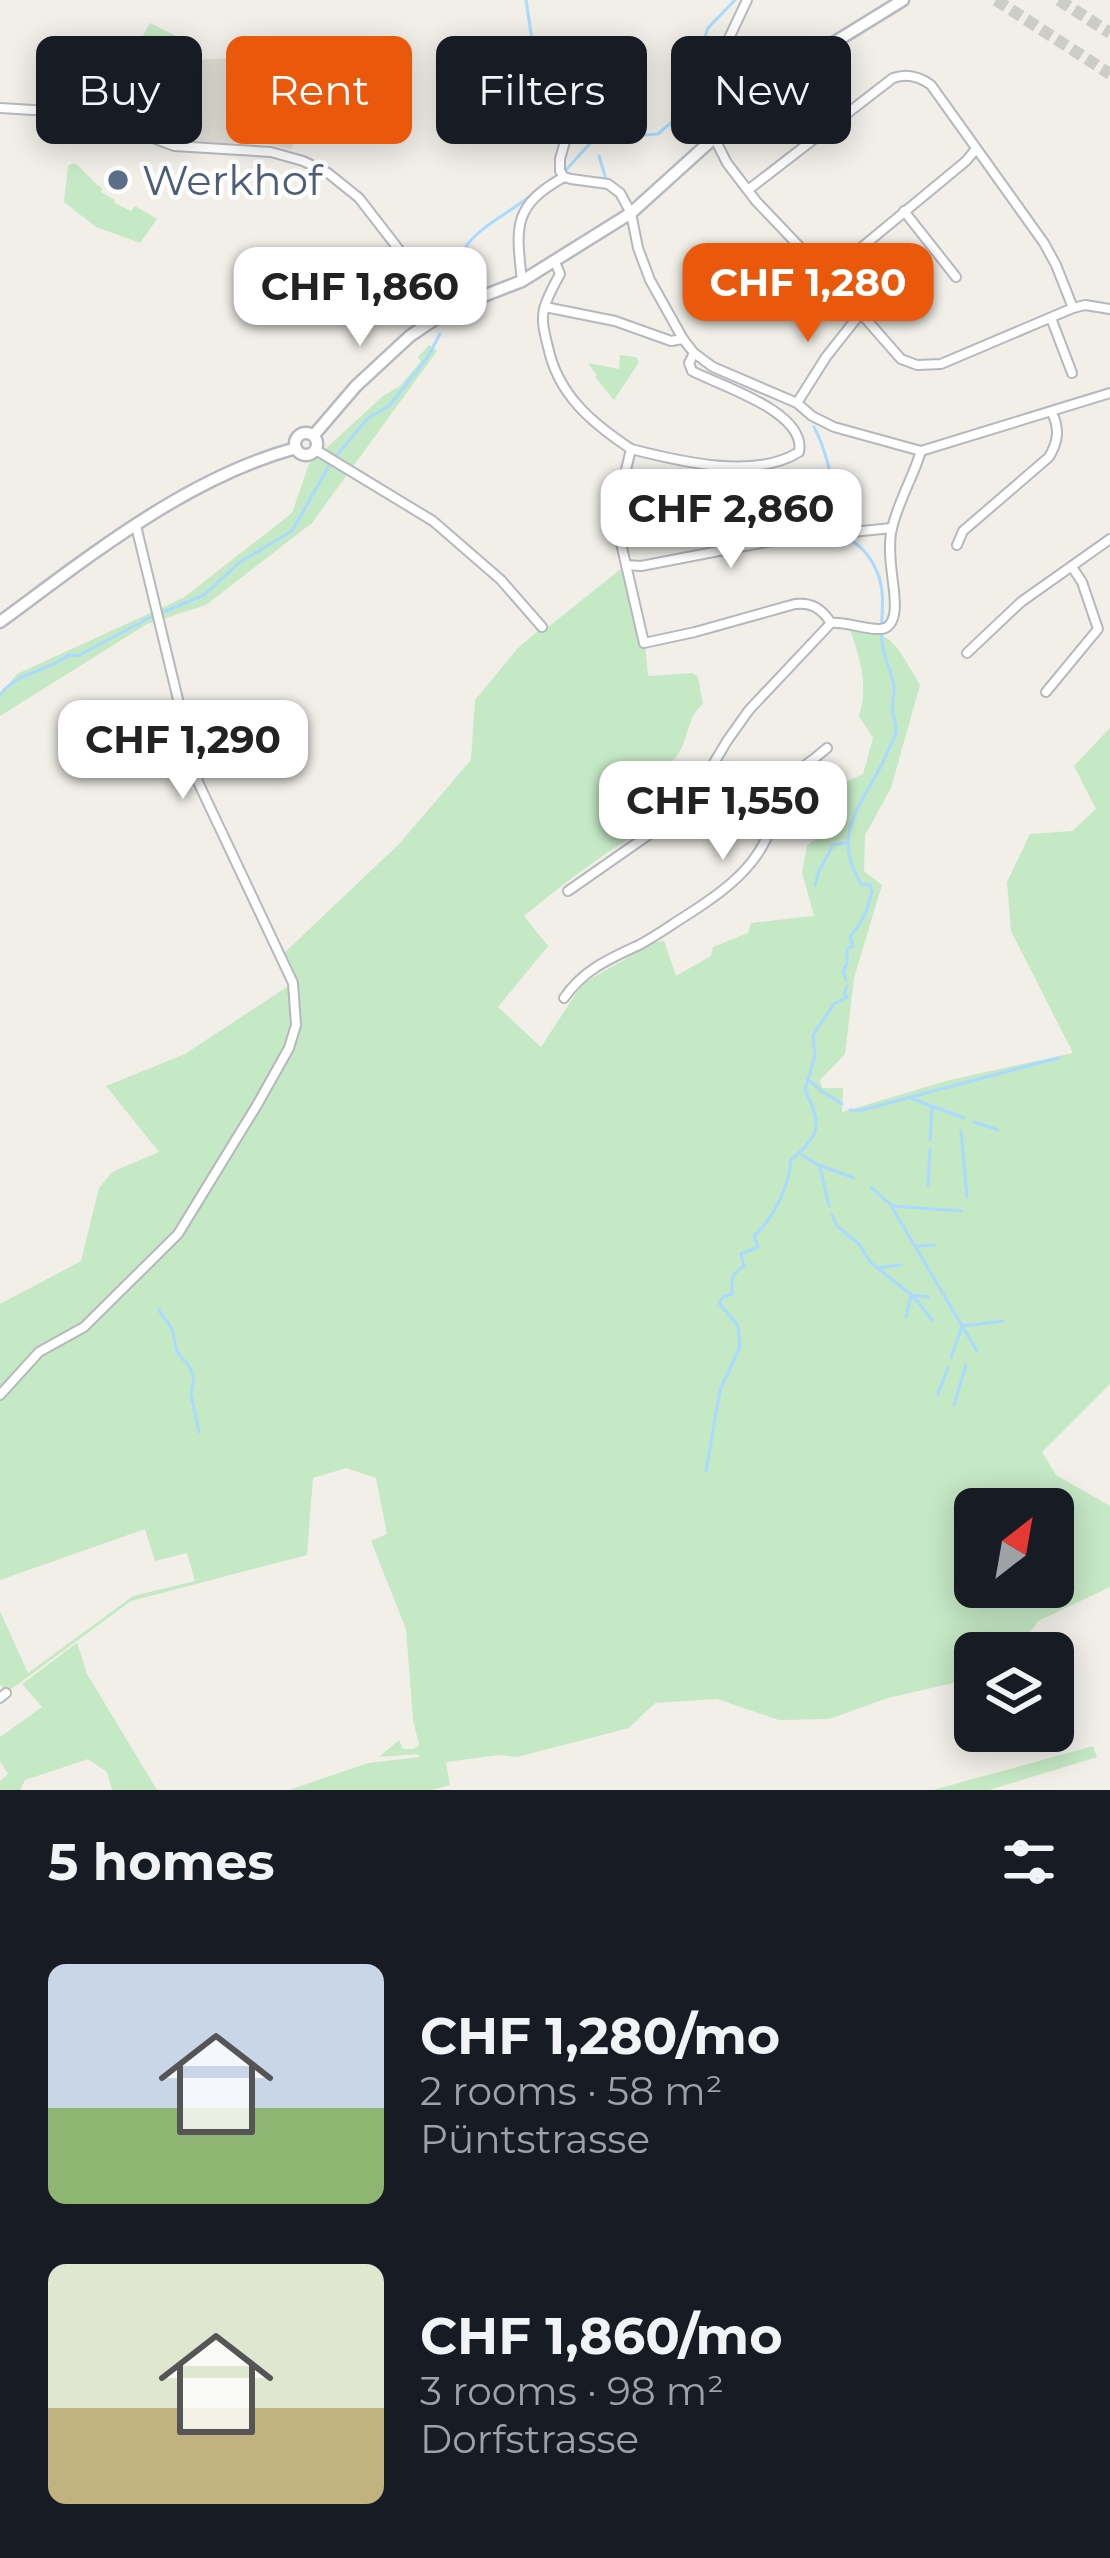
<!DOCTYPE html>
<html lang="en">
<head>
<meta charset="utf-8">
<style>
	body { margin:0; font-family:Montserrat,sans-serif; background:#20242c; color:#f1f3f6; height:100vh; display:flex; flex-direction:column; font-size:45px; white-space:nowrap }
	* { box-sizing:border-box; margin:0 }
	p { font-size:39px; color:#9ea1a6 }
	.icon { flex:none; width:66px; height:66px; fill:none; stroke:currentColor; stroke-width:2; stroke-linecap:round; stroke-linejoin:round }
	.map { position:relative; height:1790px; overflow:hidden }
	.sheet { display:flex; flex-direction:column; background:#171b24; flex:1 }
	.sheet>* { flex:none }
	.hud { position:absolute; left:36px; top:36px; width:1038px; height:108px; display:flex; gap:24px }
	.needle { width:78px; rotate:31deg }
	.buttons { position:absolute; left:954px; top:1488px; display:grid; gap:24px }
	.buttons a { display:grid; place-items:center; width:120px; height:120px; border-radius:18px; background:#171b24; box-shadow:0 6px 30px #0003; font-size:60px }
	.price { position:absolute; translate:-50% -102px; padding:0 27px; border-radius:24px; background:#fff; color:#222; font-size:39px; line-height:78px; filter:drop-shadow(0 3px 6px #0008) }
	.price::after { content:''; position:absolute; left:50%; top:72px; width:36px; height:27px; margin-left:-18px; background:inherit; clip-path:polygon(0 0,100% 0,50% 100%) }
	.price.on { background:#ea580c; color:#fff }
	ul { padding:0; list-style:none }
	li { display:flex; align-items:center; gap:36px; height:300px; padding:0 48px }
	li span { display:grid; place-items:center; flex:none; width:336px; height:240px; border-radius:18px; color:#555 }
	li>.icon { margin-inline-start:auto }
	span .icon { width:144px; height:144px; fill:#fffc; stroke-width:1 }
	li b { font-size:51px }
	h2 { display:flex; justify-content:space-between; align-items:center; height:144px; padding:0 48px; font-size:51px }
	.tag { padding:0 42px; border-radius:18px; background:#171b24; box-shadow:0 6px 30px #0003; font-size:42px; line-height:108px }
	.tag.on { background:#ea580c; color:#fff }
	.map>svg:first-child { display:block }
	.education { fill:#e1ded6 }
	.green { fill:#c5e8c5; fill-rule:evenodd }
	.lines { fill:none; stroke-linecap:round; stroke-linejoin:round }
	.stream { stroke:#aadaff; stroke-width:3 }
	.highway-tunnel { stroke:#ccccc8; stroke-width:12; stroke-dasharray:12 6; stroke-linecap:butt }
	.street-casing { stroke:#b5b8bc; stroke-width:12 }
	.secondary-casing { stroke:#b6babf; stroke-width:15 }
	.street { stroke:#fff; stroke-width:8 }
	.secondary { stroke:#fff; stroke-width:10 }
	.service-dot { fill:#5c6f8a; stroke:#fff; stroke-width:4.5 }
	.labels { text-anchor:middle; dominant-baseline:central; stroke-width:9; stroke-linejoin:round; paint-order:stroke }
	.service-label { font-size:42px; fill:#4e5e75; stroke:#fff; text-anchor:start }
</style>
</head>
<body>
<div class="map">
<svg width="1110" height="1790" viewBox="0 0 1110 1790">
	<rect width="100%" height="100%" fill="#f1efe8"/>
	<path class="education" d="M172 49 195 60 253 57 316 103 291 149 268 144 190 142 168 138 165 95 156 82Z"/>
	<g class="green">
		<path d="M150 23 178 37 155 79 127 65Z"/>
		<path d="M74 163C86 170 90 181 102 188L101 192 115 200V203L131 211 135 206 157 219 140 243 96 227 64 202 68 166Z"/>
		<path d="M429 345 437 351 312 523 206 605 147 624 0 716V694L17 674 183 598 292 513 309 464 383 396 400 386 421 361 418 357Z"/>
		<path d="M620 355 636 357 639 362 614 400 595 377 597 375 588 363 619 369Z"/>
		<path d="M622 568 630 572 644 633 648 676 693 673 698 677 703 704C687 717 689 736 679 753 675 759 669 764 664 770L673 814C618 841 571 878 524 916L548 946 498 1007 541 1047 582 984 653 943 664 941 676 976 711 956 713 947 748 933 751 923 814 916 802 872 807 846 838 818 839 785 863 774 873 738 859 716C869 685 860 657 849 627 893 628 900 652 920 685L891 788 865 835 864 871 882 885 854 978 845 1054 820 1080 822 1088H843L842 1112 950 1080 1073 1053 1011 931 1007 882 1030 834 1072 831 1096 809 1074 766 1110 728V1384L1042 1452 1056 1475 1110 1506V1587L1038 1621 1018 1649 1012 1653H975V1678L888 1698 829 1719 779 1720 717 1699 655 1703 629 1728 517 1757 499 1755 446 1762 450 1785 431 1790H289L368 1763 420 1757 417 1754 379 1757 399 1740 403 1749H414L419 1745 413 1719 406 1629 371 1541 387 1534 376 1478 346 1468 313 1478 307 1555 131 1601 6 1693 0 1684V1611L28 1673 133 1596 195 1581 187 1553 155 1561 145 1529 0 1580V1304L81 1261 99 1188 112 1172 159 1152 106 1086 185 1054 293 983 281 956 400 843 471 760 475 700 518 648 539 630 542 632ZM975 1509H1053V1587H975Z"/>
		<path d="M77 1643 87 1674 157 1790H112L107 1772 88 1759 25 1780 20 1790H0V1781L8 1774 0 1761V1737L42 1707 22 1684Z"/>
		<path d="M1093 1746 1097 1757 989 1790H933Z"/>
	</g>
	<g class="lines">
		<g class="stream">
			<path d="M526 0 535 60 555 78"/>
			<path d="M599 156 606 179"/>
			<path d="M565 171 594 139 658 134 688 108 699 80 702 45 708 28 735 0"/>
			<path d="M458 293C446 238 497 223 533 194"/>
			<path d="M814 427C829 455 831 484 841 514"/>
			<path d="M336 456 368 418 389 406 427 358 440 334"/>
			<path d="M0 695C16 672 47 672 69 655L78 656 151 617 204 595 240 562 292 531 330 464"/>
			<path d="M815 885 819 871 833 845 846 843"/>
			<path d="M846 980 843 971 847 963V949L853 946 850 936C862 924 869 907 872 891L870 885 861 884C827 830 869 798 889 749 891 743 895 738 896 732 897 727 894 718 893 714 891 704 895 696 894 686 892 672 883 657 882 642 880 621 886 598 879 577 874 563 865 549 852 541"/>
			<path d="M810 1081 820 1090 842 1104"/>
			<path d="M910 1098 964 1118"/>
			<path d="M850 1110 858 1111 1058 1058"/>
			<path d="M974 1122 998 1130"/>
			<path d="M961 1130 967 1197"/>
			<path d="M930 1140 932 1106"/>
			<path d="M802 1155 816 1164 854 1178"/>
			<path d="M820 1167 829 1206"/>
			<path d="M928 1185 930 1149"/>
			<path d="M871 1187 890 1204 977 1351"/>
			<path d="M892 1206 961 1211"/>
			<path d="M832 1215 837 1226 859 1244 871 1263 914 1297 933 1321"/>
			<path d="M918 1246 934 1245"/>
			<path d="M878 1268 900 1265"/>
			<path d="M158 1309 172 1329 177 1352 189 1366 194 1377 191 1394 199 1432"/>
			<path d="M906 1317 911 1295 928 1297"/>
			<path d="M951 1358 962 1326 1003 1321"/>
			<path d="M938 1394 948 1367"/>
			<path d="M954 1405 966 1365"/>
			<path d="M706 1471 720 1390 740 1347 738 1326 719 1303 723 1297 732 1294C731 1280 731 1274 744 1266L741 1254 758 1247 754 1236C774 1217 789 1187 791 1160 821 1134 822 1125 805 1090L815 1056 813 1035 834 1004 847 997 844 993 847 986"/>
		</g>
		<g class="highway-tunnel">
			<path d="M996 0 1110 74"/>
			<path d="M1059 0 1110 33"/>
		</g>
		<defs>
			<g id="street">
				<path d="M747 0 723 51 711 100 703 116 727 163 756 201 836 285 901 359 917 365 941 364 1073 308 1085 305 1110 309"/>
				<path d="M545 62 571 90 575 106 560 159V171L564 177 571 179 608 184 620 193 631 213 638 248 650 280 683 339 694 353 713 367 797 403 812 416 834 427 921 451 1110 393"/>
				<path d="M0 108 82 113 93 108 110 122 174 146 271 152 303 161 328 173 359 198 407 260 450 308"/>
				<path d="M748 190 893 78C907 73 919 76 931 85L1044 243 1056 265 1073 308"/>
				<path d="M904 211 956 277"/>
				<path d="M555 262 560 274C554 285 547 297 544 309 541 322 545 335 548 347 558 395 592 423 631 449L619 499 618 530 644 643 695 632 795 604C812 602 822 609 831 623"/>
				<path d="M827 276 966 161 976 149"/>
				<path d="M522 281C516 227 512 206 564 177"/>
				<path d="M545 307 615 321 671 341 683 339"/>
				<path d="M1051 318 1072 373"/>
				<path d="M797 403 826 357 860 314"/>
				<path d="M631 449C678 461 754 480 799 452 807 412 721 386 692 371L689 363 694 353"/>
				<path d="M316 450 433 521 501 580 542 627"/>
				<path d="M957 545 963 531 1049 457C1058 442 1060 429 1052 413"/>
				<path d="M626 565 641 566 782 539 892 528"/>
				<path d="M967 653 1021 602 1110 539"/>
				<path d="M1046 692 1098 629 1082 582 1072 567"/>
				<path d="M704 781C751 806 792 778 827 748"/>
				<path d="M568 891 687 808 727 741 749 710 831 623C846 621 878 634 887 627 897 620 895 602 894 591 892 572 888 552 891 533 896 505 913 478 921 451"/>
				<path d="M564 998C583 970 609 959 639 945 656 936 671 925 687 915 740 881 776 851 779 784"/>
				<path d="M0 1395 39 1352 84 1327 178 1234 257 1105 289 1048 296 1025 293 983 198 782 136 526"/>
				<path d="M0 1698 6 1693"/>
			</g>
			<g id="secondary">
				<circle cx="306" cy="444" r="11"/>
				<path d="M314 435 356 386 410 336 450 309 522 281 631 213 714 138 784 86 830 45 903 0"/>
				<path d="M0 622C90 556 186 478 296 448"/>
			</g>
		</defs>
		<use href="#street" class="street-casing"/>
		<use href="#secondary" class="secondary-casing"/>
		<use href="#street" class="street"/>
		<use href="#secondary" class="secondary"/>
	</g>
	<circle class="service-dot" cx="118" cy="180" r="12"/>
	<g class="labels">
		<g class="service-label">
			<text x="142" y="180">Werkhof</text>
		</g>
	</g>
</svg>
<div class="buttons">
<a><svg class="needle" viewBox="-14 -14 28 28"><path d="M0-13l5 13h-10z" fill="#e53935"/><path d="M0 13l5-13h-10z" fill="#9ea1a6"/></svg></a>
<a><svg class="icon" aria-label="layers" viewBox="0 0 24 24"><path d="M12 4l9 5-9 5-9-5zM3 14l9 5 9-5"/></svg></a>
</div>
<b class="price on" style="left:808px;top:345px">CHF 1,280</b>
<b class="price" style="left:360px;top:349px">CHF 1,860</b>
<b class="price" style="left:731px;top:571px">CHF 2,860</b>
<b class="price" style="left:183px;top:802px">CHF 1,290</b>
<b class="price" style="left:723px;top:863px">CHF 1,550</b>
<div class="hud">
<a class="tag">Buy</a>
<a class="tag on">Rent</a>
<a class="tag">Filters</a>
<a class="tag">New</a>
</div>
</div>
<section class="sheet">
<h2>5 homes<svg class="icon" aria-label="filters" viewBox="0 0 24 24"><path d="M4 7h16M4 17h16"/><circle cx="9" cy="7" r="2"/><circle cx="15" cy="17" r="2"/></svg></h2>
<ul>
<li><span style="background:linear-gradient(#c9d6e8 60%,#8fb573 0)"><svg class="icon" aria-label="home" viewBox="0 0 24 24"><path d="M3 11l9-7 9 7M6 9v11h12V9"/></svg></span><div><b>CHF 1,280/mo</b><p>2 rooms · 58 m²</p><p>Püntstrasse</p></div></li>
<li><span style="background:linear-gradient(#dfe7d0 60%,#c2b280 0)"><svg class="icon" aria-label="home" viewBox="0 0 24 24"><path d="M3 11l9-7 9 7M6 9v11h12V9"/></svg></span><div><b>CHF 1,860/mo</b><p>3 rooms · 98 m²</p><p>Dorfstrasse</p></div></li>
</ul>
</section>
</body>
</html>
